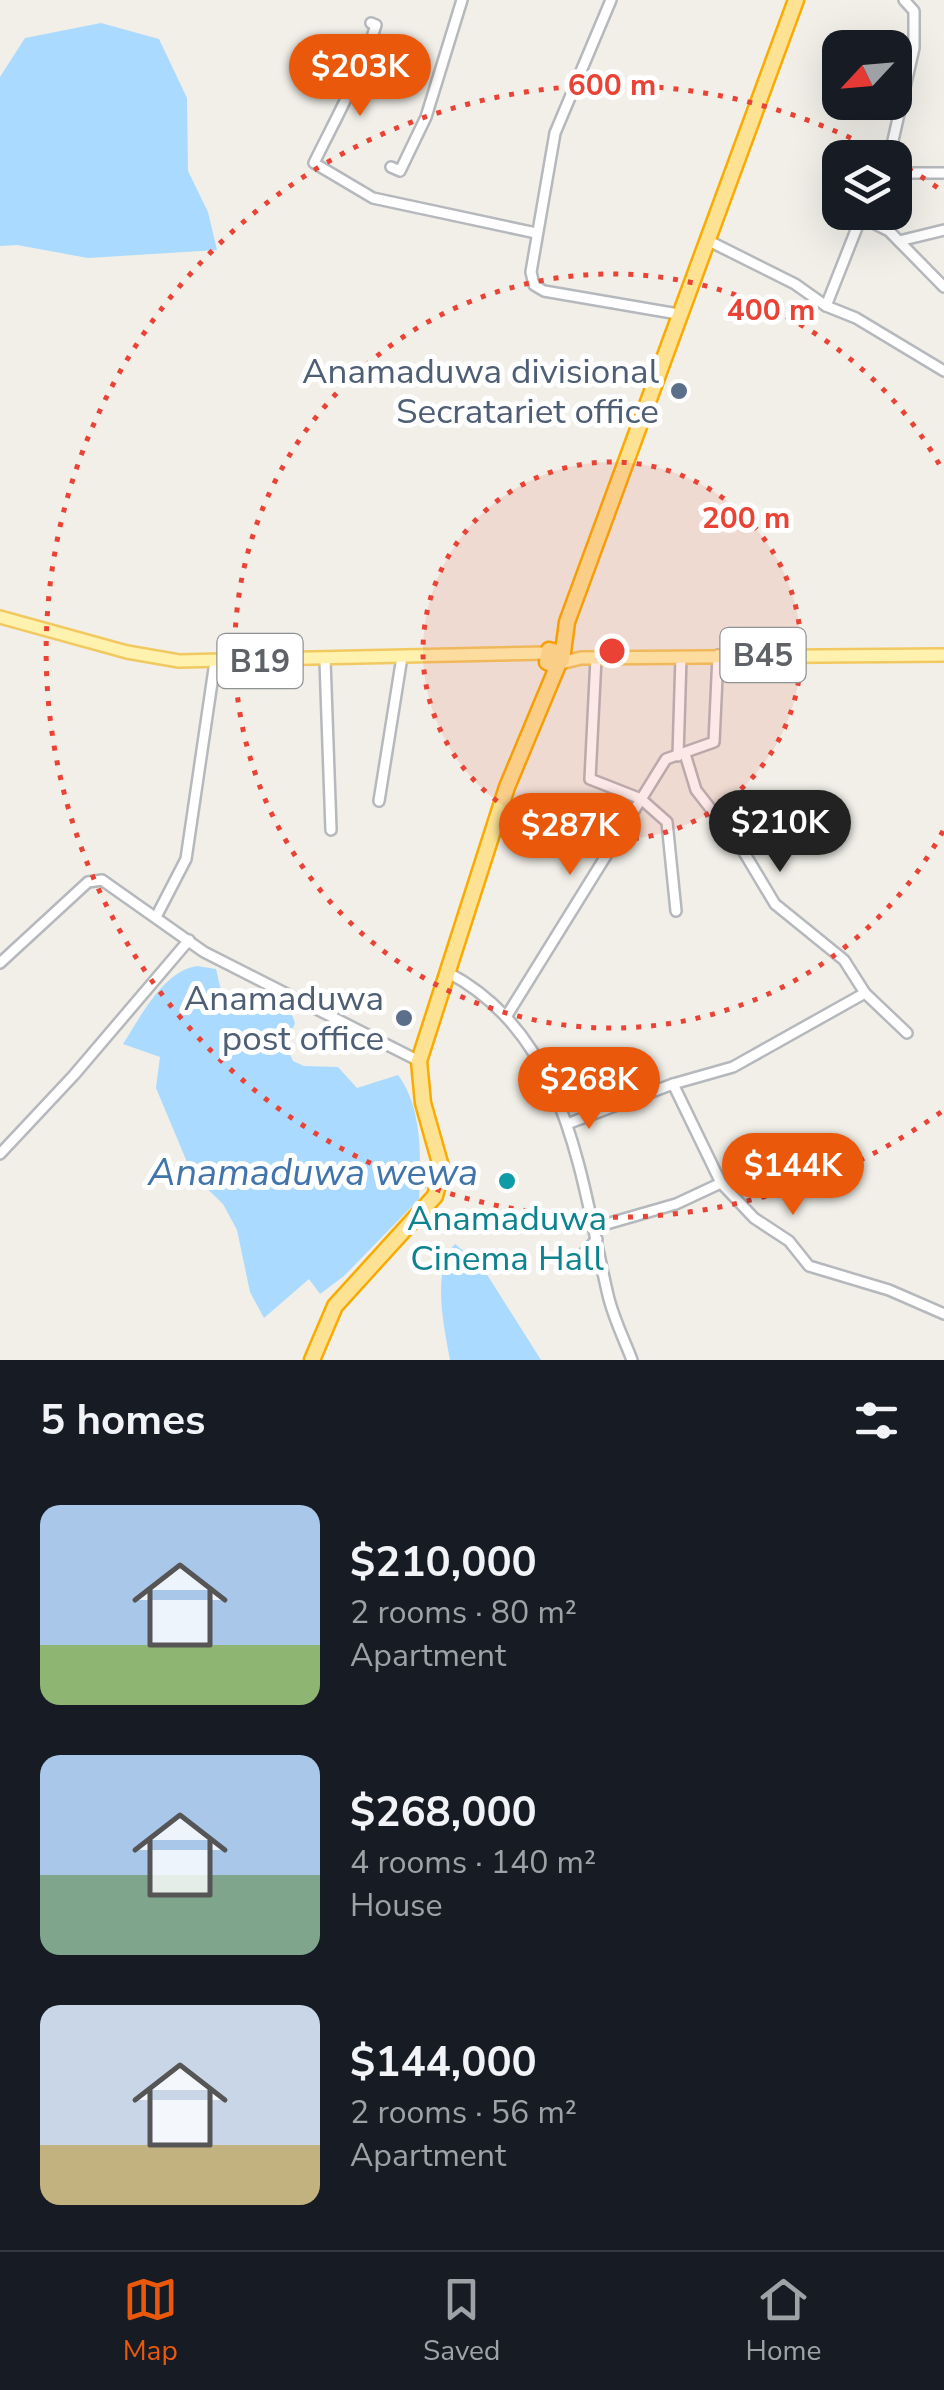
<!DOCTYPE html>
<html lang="en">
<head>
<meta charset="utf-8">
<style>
	body { margin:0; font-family:"Nunito Sans",sans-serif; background:#242831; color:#f1f3f6; height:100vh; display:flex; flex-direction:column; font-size:38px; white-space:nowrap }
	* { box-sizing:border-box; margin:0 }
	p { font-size:32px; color:#9ea1a6 }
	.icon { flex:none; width:55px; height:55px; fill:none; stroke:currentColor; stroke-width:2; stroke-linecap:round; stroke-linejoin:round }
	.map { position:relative; height:1360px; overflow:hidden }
	.drawer { display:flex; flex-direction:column; background:#171b24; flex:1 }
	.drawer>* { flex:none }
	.needle { width:65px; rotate:244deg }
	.buttons { position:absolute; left:822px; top:30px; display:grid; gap:20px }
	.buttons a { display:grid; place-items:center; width:90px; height:90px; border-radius:20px; background:#171b24; box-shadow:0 10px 40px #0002; font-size:50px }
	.price { position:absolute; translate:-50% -85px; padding:0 22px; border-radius:35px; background:#ea580c; color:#fff; font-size:32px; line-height:65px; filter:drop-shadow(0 2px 5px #0008) }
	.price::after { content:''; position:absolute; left:50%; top:60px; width:30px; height:22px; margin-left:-15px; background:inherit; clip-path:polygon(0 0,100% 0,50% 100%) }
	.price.active { background:#222; color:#fff }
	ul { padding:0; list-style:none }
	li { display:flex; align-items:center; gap:30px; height:250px; padding:0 40px }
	li span { display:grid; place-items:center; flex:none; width:280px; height:200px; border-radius:20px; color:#555 }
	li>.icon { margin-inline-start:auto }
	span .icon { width:120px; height:120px; fill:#fffc; stroke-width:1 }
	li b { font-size:42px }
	h2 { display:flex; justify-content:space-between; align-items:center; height:120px; padding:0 40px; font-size:42px }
	.tabs { display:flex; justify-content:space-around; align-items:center; height:140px; border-top:2px solid #363941; background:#171b24; font-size:28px; color:#9ea1a6 }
	.tabs a { display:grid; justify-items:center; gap:5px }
	.tabs .active { color:#ea580c }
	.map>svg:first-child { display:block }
	.water { fill:#aadaff }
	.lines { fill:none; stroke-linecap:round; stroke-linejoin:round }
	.minor-casing { stroke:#b5b8bc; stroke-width:14 }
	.major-casing { stroke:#f2c960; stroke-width:16 }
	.highway-casing { stroke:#f9ab00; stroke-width:19 }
	.minor { stroke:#fff; stroke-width:9 }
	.major { stroke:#fff2af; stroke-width:11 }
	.highway { stroke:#fde293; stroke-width:14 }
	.ring { fill:none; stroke:#ea4335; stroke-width:5; stroke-dasharray:5 10 }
	.service-dot { fill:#5c6f8a; stroke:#fff; stroke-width:4 }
	.culture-dot { fill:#0f9aa8; stroke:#fff; stroke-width:4 }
	.labels { text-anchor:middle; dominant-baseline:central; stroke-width:10; stroke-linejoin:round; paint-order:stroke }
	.shield { fill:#fff; stroke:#8f9295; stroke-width:2.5 }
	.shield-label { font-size:32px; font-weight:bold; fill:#5f6368 }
	.service-label { font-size:35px; fill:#4e5e75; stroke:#fff; text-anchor:end }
	.culture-label { font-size:35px; fill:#0d838f; stroke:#fff }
	.water-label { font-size:38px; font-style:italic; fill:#4174aa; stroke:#fff }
	.centre { fill:#ea4335; stroke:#fff; stroke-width:5 }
	.ring-label { font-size:30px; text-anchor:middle; font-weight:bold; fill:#ea4335; stroke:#fff; stroke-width:10; stroke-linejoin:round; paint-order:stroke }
</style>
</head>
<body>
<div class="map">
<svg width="944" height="1360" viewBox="0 0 944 1360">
	<rect width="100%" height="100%" fill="#f1efe8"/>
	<g class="water">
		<path d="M101 23 159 39 187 98 188 171 208 212 217 250 88 258 17 245 0 246V77L25 38Z"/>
		<path d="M197 966 216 969 223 999 230 1002 258 998 291 1012 295 1023 286 1046 293 1061 304 1066 338 1067 357 1088 398 1075C423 1108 421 1160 419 1199L344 1276 320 1294 309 1279 264 1318 250 1292 237 1230 223 1204 192 1174 156 1088 160 1057 123 1044C140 1018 163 971 197 966Z"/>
		<path d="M455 1244 481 1265 541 1360H450C444 1327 431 1270 455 1244Z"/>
	</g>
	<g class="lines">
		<defs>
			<g id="minor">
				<path d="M611 0 555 133 531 272 534 285 544 291 678 314"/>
				<path d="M371 23 376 25C361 74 336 118 314 163L373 198 536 233"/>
				<path d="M889 158 914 48V11L904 0"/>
				<path d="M391 167 400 171 426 117 462 0"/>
				<path d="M895 173H944"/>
				<path d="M865 219 889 231 944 287"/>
				<path d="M707 240 795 284 826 306 856 318 944 371"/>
				<path d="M899 241 944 230"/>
				<path d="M826 306 858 225 872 212"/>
				<path d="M596 658 590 779 641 799 667 822 676 911"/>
				<path d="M325 660 331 830"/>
				<path d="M685 754 696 790 742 849 775 904 844 960 865 993 907 1033"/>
				<path d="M678 756 681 657"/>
				<path d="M379 801 402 657"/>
				<path d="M156 917 186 859 215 662"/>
				<path d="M0 963 88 882 102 880 204 952 419 1061"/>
				<path d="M447 972C568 1035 580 1176 608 1295 613 1317 624 1339 632 1360"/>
				<path d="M506 1017 666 759 714 742 718 655"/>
				<path d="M673 1084 721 1183 754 1218 789 1241 809 1266 889 1290 944 1314"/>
				<path d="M567 1124 673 1084 733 1067 865 993"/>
				<path d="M0 1154 74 1075 189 940"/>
				<path d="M596 1227 676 1204 721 1183"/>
				<path d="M583 1254 597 1239"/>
			</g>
			<g id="major">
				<path d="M0 617 127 652 179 661 547 653"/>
				<path d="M561 663 581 658 944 655"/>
			</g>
			<g id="highway">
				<path d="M561 653 549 650 547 662 556 666 562 660 567 622 796 0"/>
				<path d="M312 1360 335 1306 435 1196 442 1170 423 1103 419 1061 507 787 558 665"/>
			</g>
		</defs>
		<use href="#minor" class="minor-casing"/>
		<use href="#major" class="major-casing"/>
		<use href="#highway" class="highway-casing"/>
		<use href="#minor" class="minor"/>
		<use href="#major" class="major"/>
		<use href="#highway" class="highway"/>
	</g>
	<circle cx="612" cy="651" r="189" fill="#ea4335" fill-opacity=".12"/>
	<g class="ring">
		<circle cx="612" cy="651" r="189"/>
		<path d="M943 831A377 377 0 1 1 943 471"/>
		<path d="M941 1112A566 566 0 1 1 886 156M895 161A566 566 0 0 1 941 190"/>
	</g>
	<g class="service-dot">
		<circle cx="679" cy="391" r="10"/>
		<circle cx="404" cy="1018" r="10"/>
	</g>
	<circle class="culture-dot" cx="507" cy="1181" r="10"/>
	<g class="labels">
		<g class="shield">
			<rect x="720.5" y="628" width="85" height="54" rx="8"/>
			<rect x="217.5" y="634" width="85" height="54" rx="8"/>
		</g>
		<g class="shield-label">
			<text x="763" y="655">B45</text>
			<text x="260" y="661">B19</text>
		</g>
		<g class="service-label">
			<text x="659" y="371">Anamaduwa divisional<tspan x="659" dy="40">Secratariet office</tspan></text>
			<text x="384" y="998">Anamaduwa<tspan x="384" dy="40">post office</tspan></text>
		</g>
		<g class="culture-label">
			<text x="507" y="1218">Anamaduwa<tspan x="507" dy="40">Cinema Hall</tspan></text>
		</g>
		<g class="water-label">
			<text x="313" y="1172">Anamaduwa wewa</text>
		</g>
	</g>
	<circle cx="612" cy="651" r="15" class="centre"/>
	<g class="ring-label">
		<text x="612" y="95">600 m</text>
		<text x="771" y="320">400 m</text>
		<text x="746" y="528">200 m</text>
	</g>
</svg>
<div class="buttons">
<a><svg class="needle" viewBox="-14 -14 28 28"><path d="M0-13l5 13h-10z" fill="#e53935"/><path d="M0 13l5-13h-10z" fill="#9ea1a6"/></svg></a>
<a><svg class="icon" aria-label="layers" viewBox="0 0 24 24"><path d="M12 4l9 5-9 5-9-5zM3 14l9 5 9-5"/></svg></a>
</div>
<b class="price" style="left:360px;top:119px">$203K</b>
<b class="price active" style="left:780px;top:875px">$210K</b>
<b class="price" style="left:570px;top:878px">$287K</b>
<b class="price" style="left:589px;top:1132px">$268K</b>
<b class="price" style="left:793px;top:1218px">$144K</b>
</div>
<section class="drawer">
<h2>5 homes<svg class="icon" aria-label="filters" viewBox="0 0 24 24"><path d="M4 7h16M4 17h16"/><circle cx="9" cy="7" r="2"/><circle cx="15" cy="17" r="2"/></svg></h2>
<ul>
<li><span style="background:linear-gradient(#a9c7e8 70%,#8fb573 0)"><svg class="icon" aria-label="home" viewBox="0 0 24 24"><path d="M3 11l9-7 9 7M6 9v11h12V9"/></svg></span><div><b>$210,000</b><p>2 rooms · 80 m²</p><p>Apartment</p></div></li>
<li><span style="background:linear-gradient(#a9c7e8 60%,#7fa58c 0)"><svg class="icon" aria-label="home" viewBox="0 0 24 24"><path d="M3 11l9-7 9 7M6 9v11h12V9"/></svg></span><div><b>$268,000</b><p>4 rooms · 140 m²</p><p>House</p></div></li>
<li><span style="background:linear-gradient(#c9d6e8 70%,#c2b280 0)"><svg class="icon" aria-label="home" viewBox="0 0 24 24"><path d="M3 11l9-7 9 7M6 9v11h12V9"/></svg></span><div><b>$144,000</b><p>2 rooms · 56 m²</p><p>Apartment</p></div></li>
</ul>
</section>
<nav class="tabs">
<a class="active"><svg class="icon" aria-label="map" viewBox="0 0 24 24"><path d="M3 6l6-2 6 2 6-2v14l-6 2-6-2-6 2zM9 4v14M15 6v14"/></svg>Map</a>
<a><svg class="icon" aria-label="saved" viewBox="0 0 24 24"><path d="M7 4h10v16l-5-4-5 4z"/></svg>Saved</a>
<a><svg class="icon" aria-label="home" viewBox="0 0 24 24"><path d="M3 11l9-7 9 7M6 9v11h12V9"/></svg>Home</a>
</nav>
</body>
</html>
